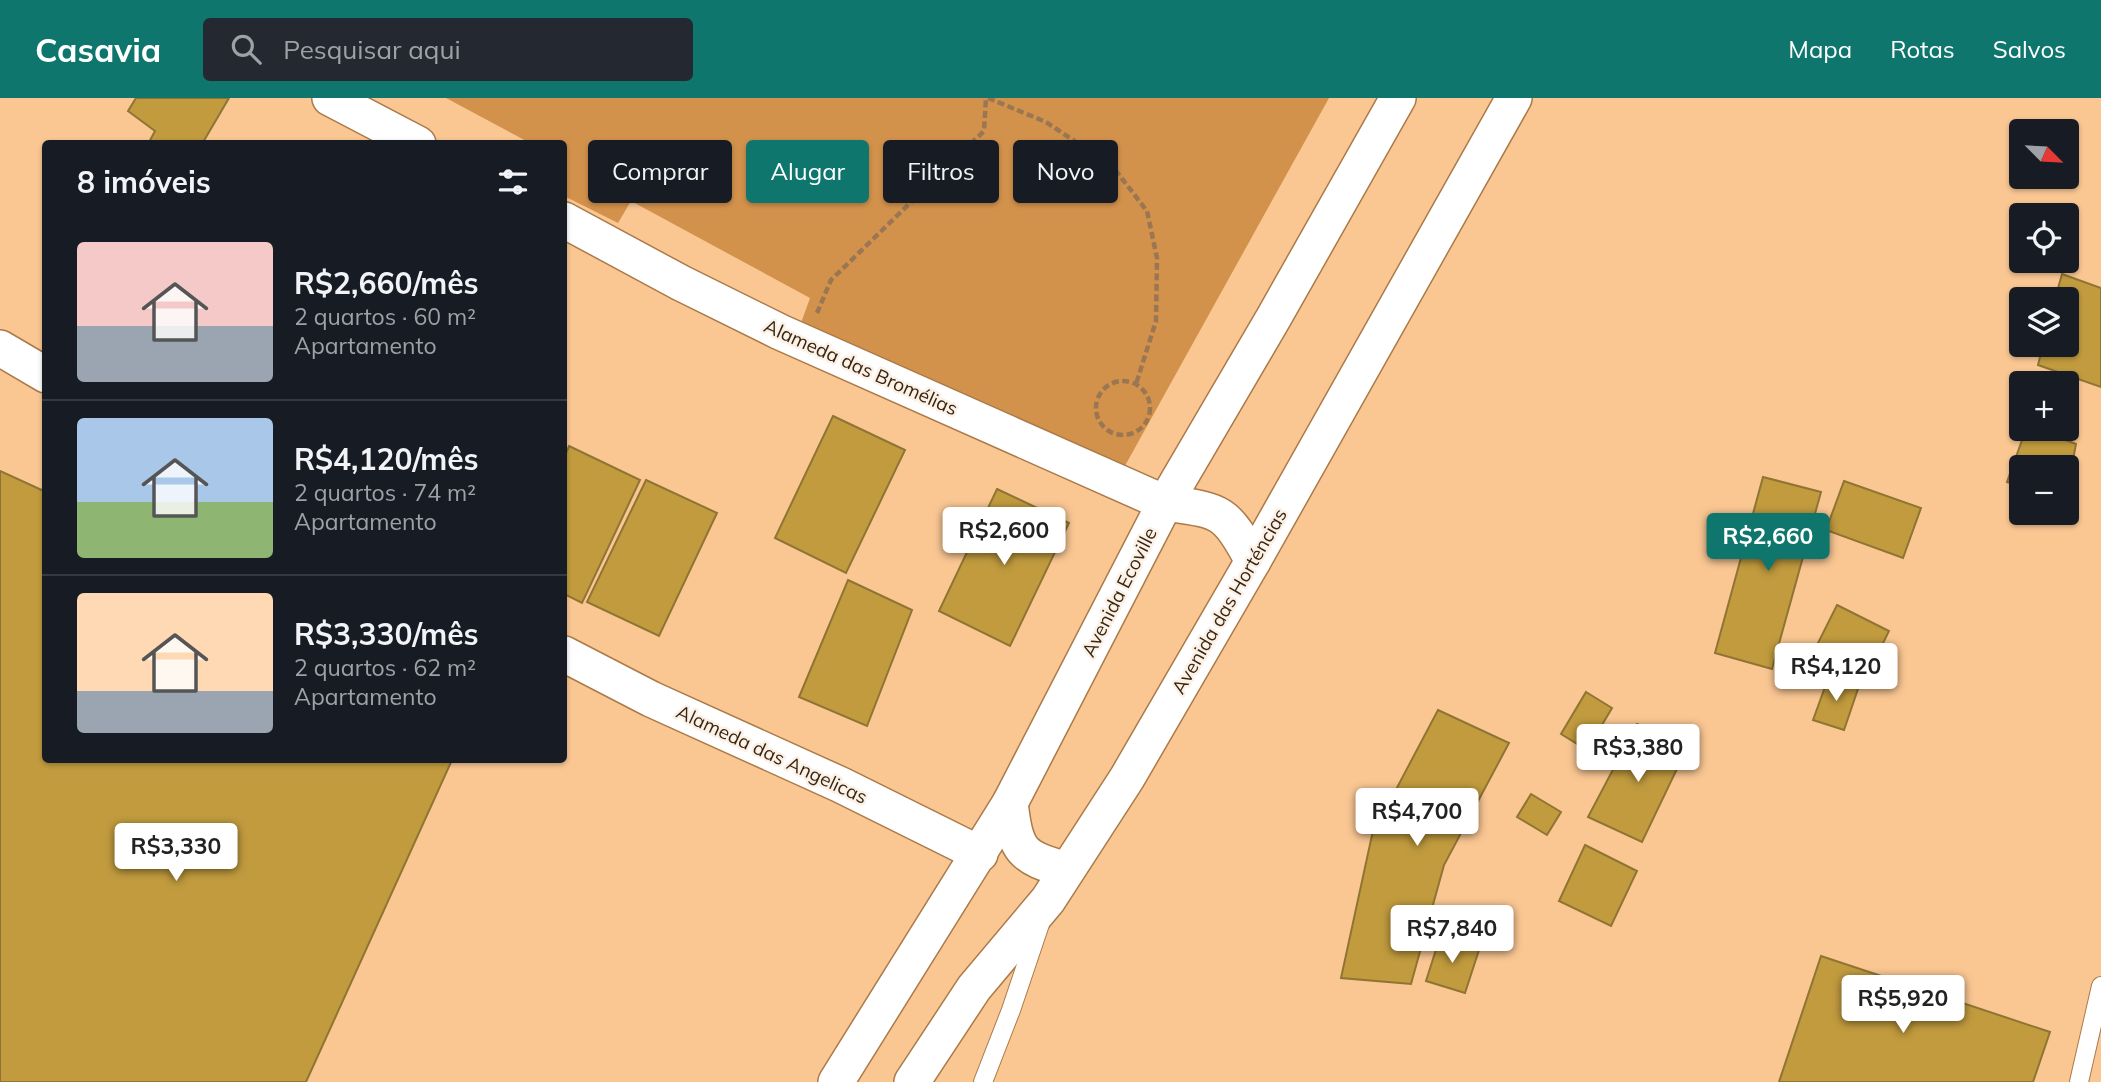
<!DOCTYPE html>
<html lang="pt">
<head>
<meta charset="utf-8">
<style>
	body { margin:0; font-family:Mulish,sans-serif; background:#242831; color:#f1f3f6; height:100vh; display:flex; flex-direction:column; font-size:26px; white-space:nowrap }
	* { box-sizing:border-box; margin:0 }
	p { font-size:23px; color:#9ea1a6 }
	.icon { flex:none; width:38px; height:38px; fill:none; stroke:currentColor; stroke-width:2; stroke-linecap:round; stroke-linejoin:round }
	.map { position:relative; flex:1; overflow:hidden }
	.panel { position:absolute; left:42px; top:42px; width:525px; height:623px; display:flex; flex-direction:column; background:#171b24; border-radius:7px; box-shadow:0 2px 5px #0004 }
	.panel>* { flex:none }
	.banner { position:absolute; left:588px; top:42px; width:665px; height:63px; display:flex; gap:14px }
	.needle { width:46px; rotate:114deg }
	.fabs { position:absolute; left:2009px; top:21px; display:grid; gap:14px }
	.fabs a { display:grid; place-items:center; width:70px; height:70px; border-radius:7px; background:#171b24; box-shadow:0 2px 5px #0004; font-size:35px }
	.price { position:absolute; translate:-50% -60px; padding:0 16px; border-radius:7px; background:#fff; color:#222; font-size:23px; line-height:46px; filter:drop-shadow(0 2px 4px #0008) }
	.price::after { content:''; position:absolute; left:50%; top:42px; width:21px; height:16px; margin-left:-10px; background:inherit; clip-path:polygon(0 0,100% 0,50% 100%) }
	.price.current { background:#0f766e; color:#fff }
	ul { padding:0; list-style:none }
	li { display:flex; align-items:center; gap:21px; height:175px; padding:0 35px }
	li+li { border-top:2px solid #363941 }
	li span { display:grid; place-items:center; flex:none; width:196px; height:140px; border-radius:7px; color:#555 }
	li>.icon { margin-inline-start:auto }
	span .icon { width:84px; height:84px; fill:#fffc; stroke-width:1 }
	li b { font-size:30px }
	h2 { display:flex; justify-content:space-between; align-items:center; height:84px; padding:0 35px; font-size:30px }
	.pill { padding:0 24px; border-radius:7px; background:#171b24; box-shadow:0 2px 5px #0004; font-size:24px; line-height:63px }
	.pill.current { background:#0f766e; color:#fff }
	header { display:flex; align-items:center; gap:42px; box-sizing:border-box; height:98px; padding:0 35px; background:#0f766e; color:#fff }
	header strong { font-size:33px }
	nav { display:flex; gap:38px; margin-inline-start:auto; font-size:24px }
	.search { width:490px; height:63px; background:#242831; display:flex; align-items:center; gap:18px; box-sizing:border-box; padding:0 24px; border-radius:7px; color:#9ea1a6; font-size:26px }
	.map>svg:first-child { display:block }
	.green { fill:#d2924c }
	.building { fill:#c19b3e; stroke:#8f7434; stroke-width:2 }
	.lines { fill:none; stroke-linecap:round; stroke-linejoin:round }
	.service-casing { stroke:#aa7a49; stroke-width:20 }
	.minor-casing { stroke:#aa7a49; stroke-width:38 }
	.path { stroke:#9a7752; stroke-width:4.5; stroke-dasharray:7 3.5; stroke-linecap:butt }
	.service { stroke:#fff; stroke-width:18 }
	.minor { stroke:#fff; stroke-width:35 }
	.labels { text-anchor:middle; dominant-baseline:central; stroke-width:5; stroke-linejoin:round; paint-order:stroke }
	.street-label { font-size:19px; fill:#392611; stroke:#fcf1e7 }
</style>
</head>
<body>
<header>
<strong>Casavia</strong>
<div class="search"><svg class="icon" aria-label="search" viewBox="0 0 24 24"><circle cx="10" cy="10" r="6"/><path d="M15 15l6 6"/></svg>Pesquisar aqui</div>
<nav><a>Mapa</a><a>Rotas</a><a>Salvos</a></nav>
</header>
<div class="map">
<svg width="2101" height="984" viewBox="0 0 2101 984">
	<rect width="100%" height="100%" fill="#fac793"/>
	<path class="green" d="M446 0H1329L1121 375 801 225 810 200 631 103 618 125 564 98V46L530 45Z"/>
	<g class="building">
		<path d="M136 0H229L202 46H148L155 33 128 13Z"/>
		<path d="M2062 176 2101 190V289L2038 267 2043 247H2067V201H2055Z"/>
		<path d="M833 318 905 352 846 475 775 440Z"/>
		<path d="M2026 331H2036L2076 346 2067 394V369H2021V388L2007 384Z"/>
		<path d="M569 348 640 382 582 505 564 496V360Z"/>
		<path d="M0 373 46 394V662H452L306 984H0Z"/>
		<path d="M1763 379 1821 394 1772 571 1715 555Z"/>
		<path d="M646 382 717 415 659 538 587 504Z"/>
		<path d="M1844 383 1921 410 1903 460 1826 432Z"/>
		<path d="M997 391 1069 425 1010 548 939 513Z"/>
		<path d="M848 482 912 512 867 628 799 599Z"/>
		<path d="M1837 507 1889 533 1862 588 1809 563Z"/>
		<path d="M1829 578 1859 588 1844 632 1813 622Z"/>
		<path d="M1586 594 1612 610 1587 652 1561 636Z"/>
		<path d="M1438 612 1509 645 1444 767 1411 886 1341 880 1372 737Z"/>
		<path d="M1637 626 1686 652 1642 744 1588 719Z"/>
		<path d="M1531 696 1561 714 1547 737 1517 719Z"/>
		<path d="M1585 747 1637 773 1611 828 1559 803Z"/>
		<path d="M1440 839 1479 852 1465 895 1426 883Z"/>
		<path d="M1821 858 2050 934 2033 984H1779Z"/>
	</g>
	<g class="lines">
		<defs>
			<g id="service">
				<path d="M983 984 1011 912 1040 826"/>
				<path d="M2079 984 2101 888"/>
			</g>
			<g id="minor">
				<path d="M330 0 418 46"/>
				<path d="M564 122 681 185 780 234 1165 405C1222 413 1225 412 1253 463"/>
				<path d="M0 250 46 277"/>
				<path d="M564 556 651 601 841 687 980 756"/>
				<path d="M1010 705C1016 753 1020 759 1067 772"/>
				<path d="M836 984 1010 705 1165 405 1274 219 1398 0"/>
				<path d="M912 984 974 890 1048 802 1127 680 1253 463 1514 0"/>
			</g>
		</defs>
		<use href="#service" class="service-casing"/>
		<use href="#minor" class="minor-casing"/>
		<g class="path">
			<path d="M988 0 1046 24 1113 69 1147 113 1157 160 1156 223 1136 286"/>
			<path d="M817 215 831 182 984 33 986 0"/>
			<circle cx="1123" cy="310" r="27"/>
		</g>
		<use href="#service" class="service"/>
		<use href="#minor" class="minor"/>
	</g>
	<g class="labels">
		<g class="street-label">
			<text transform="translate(861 269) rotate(24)">Alameda das Bromélias</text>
			<text transform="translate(1119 494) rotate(-63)">Avenida Ecoville</text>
			<text transform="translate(1229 503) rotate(-60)">Avenida das Horténcias</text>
			<text transform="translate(772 656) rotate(25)">Alameda das Angelicas</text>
		</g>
	</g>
</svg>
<div class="fabs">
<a><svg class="needle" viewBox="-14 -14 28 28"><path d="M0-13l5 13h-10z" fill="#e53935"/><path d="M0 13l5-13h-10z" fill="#9ea1a6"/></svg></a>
<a><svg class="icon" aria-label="locate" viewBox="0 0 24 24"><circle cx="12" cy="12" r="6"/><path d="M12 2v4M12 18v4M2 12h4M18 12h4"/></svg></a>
<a><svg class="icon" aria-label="layers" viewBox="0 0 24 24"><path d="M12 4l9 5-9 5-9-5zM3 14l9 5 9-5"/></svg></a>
<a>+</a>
<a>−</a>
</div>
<b class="price" style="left:1004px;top:469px">R$2,600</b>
<b class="price current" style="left:1768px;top:475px">R$2,660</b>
<b class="price" style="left:1836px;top:605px">R$4,120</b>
<b class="price" style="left:1638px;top:686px">R$3,380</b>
<b class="price" style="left:1417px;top:750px">R$4,700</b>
<b class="price" style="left:176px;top:785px">R$3,330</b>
<b class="price" style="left:1452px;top:867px">R$7,840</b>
<b class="price" style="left:1903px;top:937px">R$5,920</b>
<div class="banner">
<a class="pill">Comprar</a>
<a class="pill current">Alugar</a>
<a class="pill">Filtros</a>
<a class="pill">Novo</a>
</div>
<section class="panel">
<h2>8 imóveis<svg class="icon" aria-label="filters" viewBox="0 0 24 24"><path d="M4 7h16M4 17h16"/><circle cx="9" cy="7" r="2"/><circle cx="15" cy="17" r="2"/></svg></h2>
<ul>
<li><span style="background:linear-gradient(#f6c9c9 60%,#9aa5b1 0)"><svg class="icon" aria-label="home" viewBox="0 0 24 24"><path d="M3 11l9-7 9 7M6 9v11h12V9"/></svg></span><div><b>R$2,660/mês</b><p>2 quartos · 60 m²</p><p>Apartamento</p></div></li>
<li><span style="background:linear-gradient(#a9c7e8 60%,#8fb573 0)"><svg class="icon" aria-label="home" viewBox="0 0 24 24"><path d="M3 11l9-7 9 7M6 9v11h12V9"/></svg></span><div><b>R$4,120/mês</b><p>2 quartos · 74 m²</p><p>Apartamento</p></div></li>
<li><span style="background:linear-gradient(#ffd9b3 70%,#9aa5b1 0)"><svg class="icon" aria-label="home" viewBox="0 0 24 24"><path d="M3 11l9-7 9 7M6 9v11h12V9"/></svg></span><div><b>R$3,330/mês</b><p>2 quartos · 62 m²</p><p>Apartamento</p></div></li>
</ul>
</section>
</div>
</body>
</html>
